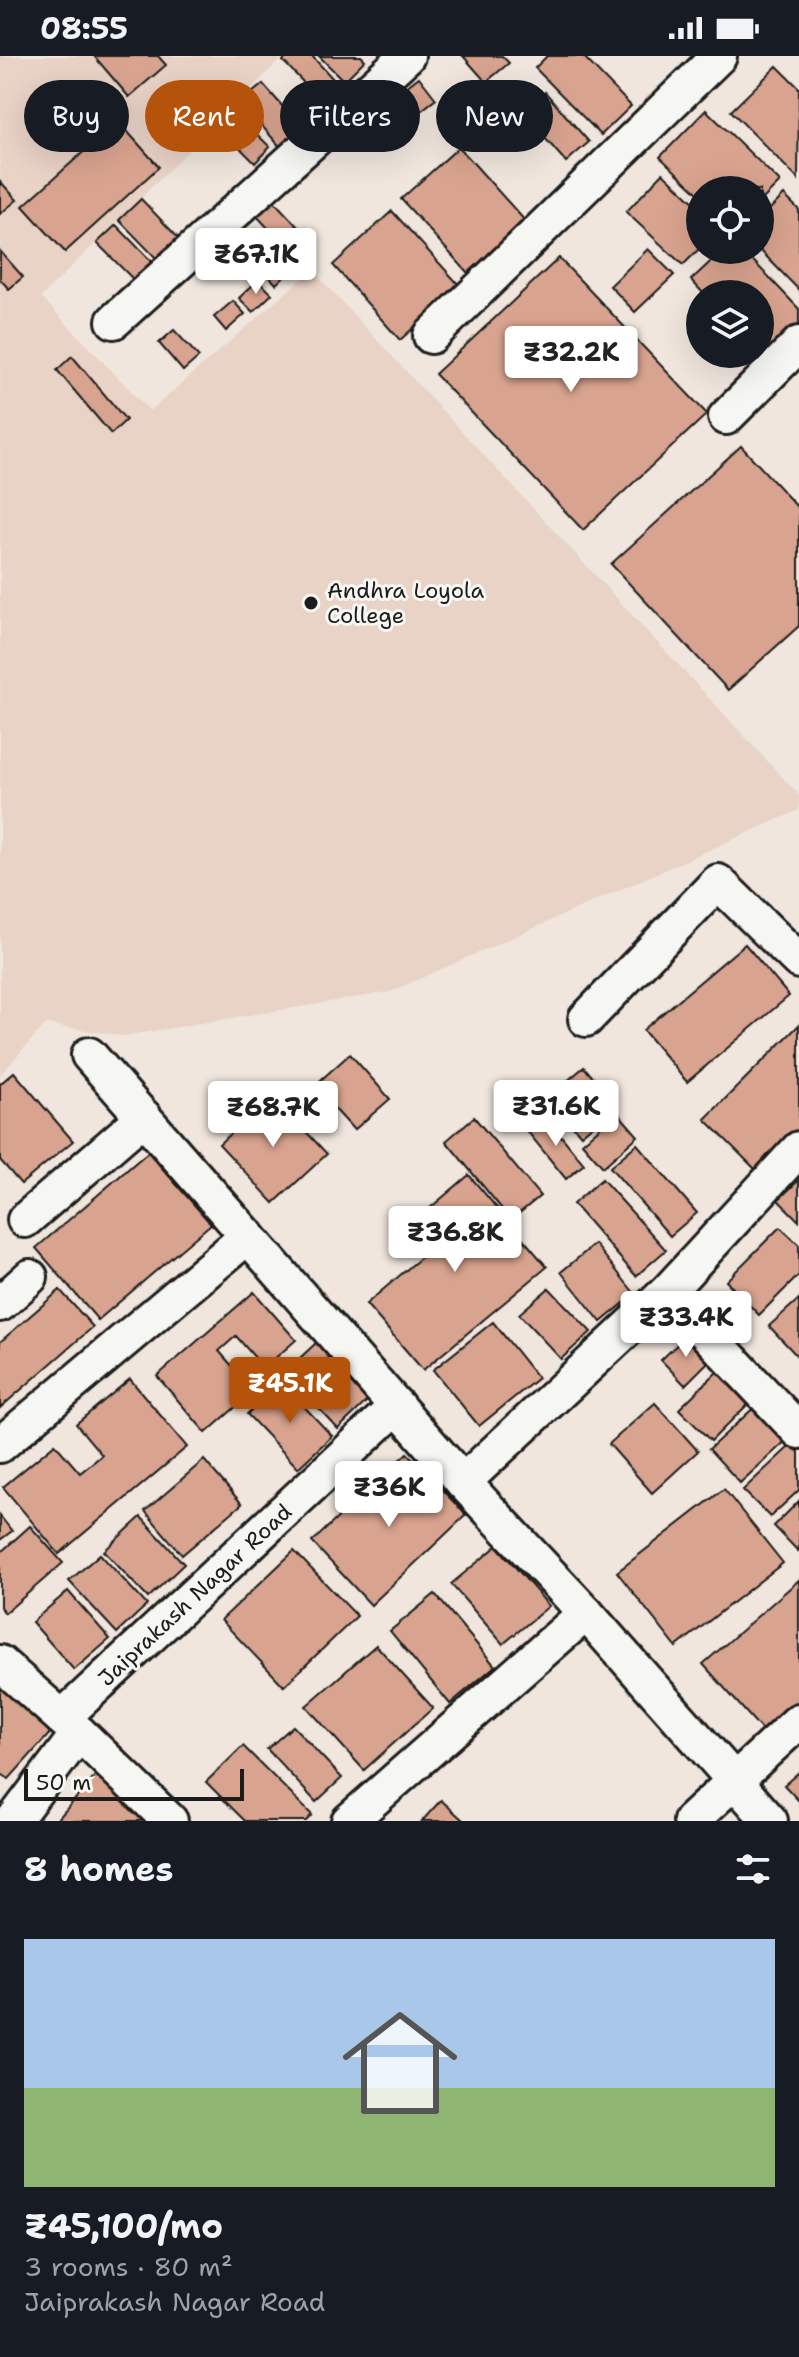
<!DOCTYPE html>
<html lang="en">
<head>
<meta charset="utf-8">
<style>
	body { margin:0; font-family:"Shantell Sans",sans-serif; background:#20242c; color:#f1f3f6; height:100vh; display:flex; flex-direction:column; font-size:30px; white-space:nowrap }
	* { box-sizing:border-box; margin:0 }
	p { font-size:26px; color:#9ea1a6 }
	.icon { flex:none; width:44px; height:44px; fill:none; stroke:currentColor; stroke-width:2; stroke-linecap:round; stroke-linejoin:round }
	.map { position:relative; height:1765px; overflow:hidden }
	.panel { display:flex; flex-direction:column; background:#171b24; flex:1 }
	.panel>* { flex:none }
	.hud { position:absolute; left:24px; top:24px; width:752px; height:72px; display:flex; gap:16px }
	.buttons { position:absolute; left:686px; top:120px; display:grid; gap:16px }
	.buttons a { display:grid; place-items:center; width:88px; height:88px; border-radius:50%; background:#171b24; box-shadow:0 8px 32px #0002; font-size:40px }
	.scale { position:absolute; left:24px; bottom:20px; width:220px; box-sizing:border-box; padding-left:8px; border:4px solid #1c1c1c; border-top:0; font-size:22px; line-height:28px; white-space:nowrap; color:#1c1c1c; -webkit-text-stroke:6px #f6f6f2; paint-order:stroke }
	.price { position:absolute; translate:-50% -68px; padding:0 18px; border-radius:8px; background:#fff; color:#222; font-size:26px; line-height:52px; filter:drop-shadow(0 2px 4px #0008) }
	.price::after { content:''; position:absolute; left:50%; top:48px; width:24px; height:18px; margin-left:-12px; background:inherit; clip-path:polygon(0 0,100% 0,50% 100%) }
	.price.selected { background:#b45309; color:#fff }
	ul { padding:0; list-style:none }
	li { display:grid; align-content:center; gap:16px; height:424px; padding:0 24px }
	li span { display:grid; place-items:center; height:248px; border-radius:0px; color:#555 }
	li>.icon { margin-inline-start:auto }
	span .icon { width:144px; height:144px; fill:#fffc; stroke-width:1 }
	li b { font-size:34px }
	h2 { display:flex; justify-content:space-between; align-items:center; height:96px; padding:0 24px; font-size:34px }
	.tag { padding:0 28px; border-radius:36px; background:#171b24; box-shadow:0 8px 32px #0002; font-size:28px; line-height:72px }
	.tag.selected { background:#b45309; color:#fff }
	.status { display:flex; justify-content:space-between; align-items:center; height:56px; padding:0 40px; background:#171b24; direction:ltr }
	.status svg { height:22px; fill:currentColor }
	.map>svg:first-child { display:block }
	.built { fill:#e9d2c6 }
	.building { fill:#d9a48f; stroke:#1c1c1c; stroke-width:2 }
	.lines { fill:none; stroke-linecap:round; stroke-linejoin:round }
	.minor-casing { stroke:#1c1c1c; stroke-width:40 }
	.minor { stroke:#f6f6f2; stroke-width:34 }
	.poi-dot { fill:#1c1c1c; stroke:#f6f6f2; stroke-width:3 }
	.labels { text-anchor:middle; dominant-baseline:central; stroke-width:6; stroke-linejoin:round; paint-order:stroke }
	.poi-label { font-size:22px; fill:#1c1c1c; stroke:#f6f6f2; text-anchor:start }
	.street-label { font-size:22px; fill:#1c1c1c; stroke:#f6f6f2 }
</style>
</head>
<body>
<div class="status"><b>08:55</b><svg viewBox="0 0 49 12"><path d="M0 12V9h3v3zM5 12V6h3v6zM10 12V3h3v9zM15 12V0h3v12zM26 1h20v11H26zM47 4h2v5h-2z"/></svg></div>
<div class="map">
<svg width="799" height="1765" viewBox="0 0 799 1765">
	<rect width="100%" height="100%" fill="#f0e6de"/>
	<filter id="ink" filterUnits="userSpaceOnUse"><feTurbulence type="fractalNoise" baseFrequency=".0125" numOctaves="2"/><feDisplacementMap in="SourceGraphic" scale="16" xChannelSelector="R" yChannelSelector="G"/><feConvolveMatrix kernelMatrix="1 2 1 2 8 2 1 2 1" color-interpolation-filters="sRGB"/></filter>
	<g filter="url(#ink)">
		<path class="built" d="M0 0H284L41 241 150 355 312 214 799 739V754L390 936 123 980 46 968 0 1019Z"/>
		<g class="building">
			<path d="M94 0H158L166 9 129 41Z"/>
			<path d="M288 0H312L345 36 322 46 283 5Z"/>
			<path d="M319 0H361L365 4 344 25Z"/>
			<path d="M463 0H502L509 7 486 26Z"/>
			<path d="M547 0H583L631 50 601 79 535 12Z"/>
			<path d="M777 10 799 32 798 123 731 55Z"/>
			<path d="M419 21 436 43 414 60 397 38Z"/>
			<path d="M263 28 304 75 282 93 241 46Z"/>
			<path d="M545 36 589 86 566 106 522 56Z"/>
			<path d="M706 54 780 126 760 146V134H700V139L660 101Z"/>
			<path d="M233 55 270 91 255 107 218 70Z"/>
			<path d="M118 65 159 111 65 196 23 150Z"/>
			<path d="M459 91 526 166 468 217 401 143Z"/>
			<path d="M663 117 700 152V192L683 209 626 156Z"/>
			<path d="M0 125 17 144 0 158Z"/>
			<path d="M784 139 799 154V234L760 194V163Z"/>
			<path d="M141 143 186 190 164 210 119 164Z"/>
			<path d="M272 143 313 187 297 203 255 158Z"/>
			<path d="M392 155 460 230 400 284 333 209Z"/>
			<path d="M116 169 157 211 139 229 97 187Z"/>
			<path d="M270 187 293 212 276 228 253 202Z"/>
			<path d="M648 193 674 219 635 256 610 230Z"/>
			<path d="M723 194H743L799 253V281L771 308 760 296V238H704L691 224Z"/>
			<path d="M0 195 23 221 9 233 0 223Z"/>
			<path d="M559 202 707 358 583 474 435 318Z"/>
			<path d="M258 224 272 238 253 256 239 242Z"/>
			<path d="M233 245 245 258 226 275 214 261Z"/>
			<path d="M174 274 199 301 183 315 159 287Z"/>
			<path d="M72 300 126 364 111 378 57 314Z"/>
			<path d="M741 390 799 453V570L728 634 611 508Z"/>
			<path d="M745 888 789 940 687 1026 643 974Z"/>
			<path d="M799 969V1082L762 1120 705 1063Z"/>
			<path d="M350 998 390 1043 354 1074 314 1030Z"/>
			<path d="M584 1011 617 1049 581 1079 548 1041Z"/>
			<path d="M14 1016 73 1085 21 1128 0 1104V1028Z"/>
			<path d="M272 1039 327 1098 274 1147 219 1088Z"/>
			<path d="M617 1056 638 1080 603 1111 582 1087Z"/>
			<path d="M545 1060 584 1108 566 1123 527 1075Z"/>
			<path d="M474 1061 540 1140 511 1164 446 1085Z"/>
			<path d="M637 1088 697 1157 670 1180 610 1111Z"/>
			<path d="M148 1096 211 1168 98 1264 36 1192Z"/>
			<path d="M469 1119 547 1211 423 1314 366 1248 424 1199 403 1175Z"/>
			<path d="M602 1123 666 1194 636 1220 573 1148Z"/>
			<path d="M799 1124V1165L778 1144Z"/>
			<path d="M780 1171 799 1189V1219L759 1259 726 1225Z"/>
			<path d="M595 1188 635 1238 601 1266 561 1216Z"/>
			<path d="M549 1232 591 1276 561 1303 519 1258Z"/>
			<path d="M60 1234 93 1271 0 1352V1286Z"/>
			<path d="M254 1236 296 1284 264 1312 236 1280 219 1295 254 1335 206 1377 157 1320Z"/>
			<path d="M799 1243V1300L798 1301 769 1270Z"/>
			<path d="M493 1266 538 1322 479 1370 433 1314Z"/>
			<path d="M688 1278 712 1302 685 1329 661 1304Z"/>
			<path d="M316 1287 369 1343 338 1373 285 1316Z"/>
			<path d="M720 1313 751 1345 711 1385 679 1353Z"/>
			<path d="M130 1323 187 1391 59 1498 3 1431 55 1388 80 1417 102 1399 76 1368Z"/>
			<path d="M281 1326 332 1380 298 1412 247 1358Z"/>
			<path d="M655 1347 698 1395 652 1437 609 1388Z"/>
			<path d="M759 1347 790 1381 740 1427 709 1393Z"/>
			<path d="M791 1389 799 1396V1434L770 1461 743 1434Z"/>
			<path d="M407 1397 466 1459 371 1549 312 1486Z"/>
			<path d="M204 1404 242 1448 182 1499 145 1455Z"/>
			<path d="M724 1433 783 1507 676 1591 617 1516Z"/>
			<path d="M799 1445V1494L798 1495 774 1470Z"/>
			<path d="M0 1460 12 1475 0 1484Z"/>
			<path d="M141 1461 184 1508 148 1542 104 1495Z"/>
			<path d="M30 1470 63 1507 5 1557 0 1551V1497Z"/>
			<path d="M497 1490 549 1550 503 1588 451 1528Z"/>
			<path d="M294 1495 357 1560 284 1630 221 1564Z"/>
			<path d="M100 1498 147 1549 117 1577 69 1525Z"/>
			<path d="M799 1524V1656L769 1682 703 1608Z"/>
			<path d="M68 1535 110 1583 74 1614 32 1566Z"/>
			<path d="M435 1538 495 1610 450 1648 390 1575Z"/>
			<path d="M376 1589 433 1652 364 1714 306 1650Z"/>
			<path d="M0 1612 60 1666 9 1723 0 1717Z"/>
			<path d="M293 1670 342 1722 316 1746 267 1693Z"/>
			<path d="M243 1690 312 1759 306 1765H245L206 1726Z"/>
			<path d="M100 1715 158 1765H56Z"/>
			<path d="M799 1716V1745L784 1729Z"/>
			<path d="M441 1744 464 1765H422Z"/>
		</g>
		<g class="lines">
			<defs>
				<g id="minor">
					<path d="M114 265 407 0"/>
					<path d="M431 280 719 0"/>
					<path d="M726 361 799 288"/>
					<path d="M586 963 718 826 799 905"/>
					<path d="M89 999 463 1426 586 1557 770 1765"/>
					<path d="M25 1164 144 1061"/>
					<path d="M667 1236 799 1375"/>
					<path d="M0 1248 30 1221"/>
					<path d="M0 1389 248 1180"/>
					<path d="M463 1426 667 1236 799 1093"/>
					<path d="M0 1607 79 1677 170 1765"/>
					<path d="M62 1662 397 1350"/>
					<path d="M13 1765 79 1677"/>
					<path d="M349 1765 586 1557"/>
					<path d="M691 1765 799 1665"/>
				</g>
			</defs>
			<use href="#minor" class="minor-casing"/>
			<use href="#minor" class="minor"/>
		</g>
	</g>
	<circle class="poi-dot" cx="311" cy="547" r="8"/>
	<g class="labels">
		<g class="poi-label">
			<text x="327" y="534">Andhra Loyola<tspan x="327" dy="25">College</tspan></text>
		</g>
		<g class="street-label">
			<text transform="translate(195 1539) rotate(-43)">Jaiprakash Nagar Road</text>
		</g>
	</g>
</svg>
<div class="buttons">
<a><svg class="icon" aria-label="locate" viewBox="0 0 24 24"><circle cx="12" cy="12" r="6"/><path d="M12 2v4M12 18v4M2 12h4M18 12h4"/></svg></a>
<a><svg class="icon" aria-label="layers" viewBox="0 0 24 24"><path d="M12 4l9 5-9 5-9-5zM3 14l9 5 9-5"/></svg></a>
</div>
<div class="scale">50 m</div>
<b class="price" style="left:256px;top:240px">₹67.1K</b>
<b class="price" style="left:571px;top:338px">₹32.2K</b>
<b class="price" style="left:556px;top:1092px">₹31.6K</b>
<b class="price" style="left:273px;top:1093px">₹68.7K</b>
<b class="price" style="left:455px;top:1218px">₹36.8K</b>
<b class="price" style="left:686px;top:1303px">₹33.4K</b>
<b class="price selected" style="left:290px;top:1369px">₹45.1K</b>
<b class="price" style="left:389px;top:1473px">₹36K</b>
<div class="hud">
<a class="tag">Buy</a>
<a class="tag selected">Rent</a>
<a class="tag">Filters</a>
<a class="tag">New</a>
</div>
</div>
<section class="panel">
<h2>8 homes<svg class="icon" aria-label="filters" viewBox="0 0 24 24"><path d="M4 7h16M4 17h16"/><circle cx="9" cy="7" r="2"/><circle cx="15" cy="17" r="2"/></svg></h2>
<ul>
<li><span style="background:linear-gradient(#a9c7e8 60%,#8fb573 0)"><svg class="icon" aria-label="home" viewBox="0 0 24 24"><path d="M3 11l9-7 9 7M6 9v11h12V9"/></svg></span><div><b>₹45,100/mo</b><p>3 rooms · 80 m²</p><p>Jaiprakash Nagar Road</p></div></li>
</ul>
</section>
</body>
</html>
